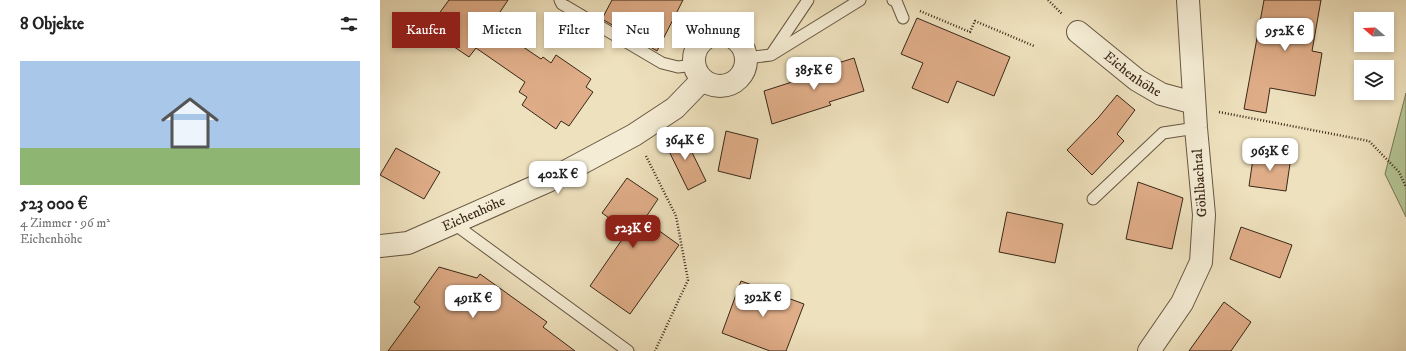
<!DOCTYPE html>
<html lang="de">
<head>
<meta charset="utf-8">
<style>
	body { margin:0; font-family:"IM FELL DW Pica",serif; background:#f2f2f2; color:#222; height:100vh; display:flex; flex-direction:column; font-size:15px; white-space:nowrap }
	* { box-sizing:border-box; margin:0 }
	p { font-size:13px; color:#767676 }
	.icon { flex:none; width:22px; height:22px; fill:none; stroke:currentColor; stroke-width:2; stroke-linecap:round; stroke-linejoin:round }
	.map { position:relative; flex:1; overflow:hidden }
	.details { display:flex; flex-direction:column; background:#fff; width:380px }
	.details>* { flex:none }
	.top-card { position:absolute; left:12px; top:12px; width:380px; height:36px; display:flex; gap:8px }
	.needle { width:26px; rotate:289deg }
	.controls { position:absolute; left:974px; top:12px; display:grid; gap:8px }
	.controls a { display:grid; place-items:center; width:40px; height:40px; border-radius:0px; background:#fff; box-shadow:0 2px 6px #0003; font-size:20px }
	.price { position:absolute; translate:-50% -34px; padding:0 9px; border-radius:8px; background:#fff; color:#222; font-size:13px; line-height:26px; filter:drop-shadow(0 1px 2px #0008) }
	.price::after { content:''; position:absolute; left:50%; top:24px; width:12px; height:9px; margin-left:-6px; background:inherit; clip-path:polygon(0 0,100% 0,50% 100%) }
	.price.active { background:#8f2418; color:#fff }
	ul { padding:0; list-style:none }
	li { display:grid; align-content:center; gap:8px; height:212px; padding:0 20px }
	li span { display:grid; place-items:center; height:124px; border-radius:0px; color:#555 }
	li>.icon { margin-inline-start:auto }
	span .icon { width:72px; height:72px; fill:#fffc; stroke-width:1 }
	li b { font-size:17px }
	h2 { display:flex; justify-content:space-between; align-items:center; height:48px; padding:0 20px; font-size:17px }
	.tag { padding:0 14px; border-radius:0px; background:#fff; box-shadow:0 2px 6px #0003; font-size:14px; line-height:36px }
	.tag.active { background:#8f2418; color:#fff }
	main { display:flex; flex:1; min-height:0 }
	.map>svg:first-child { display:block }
	.green { fill:#b4c494; stroke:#767656 }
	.building { fill:#dfad88; stroke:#392718 }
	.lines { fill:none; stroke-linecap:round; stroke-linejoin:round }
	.lane-casing { stroke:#665641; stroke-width:13 }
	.street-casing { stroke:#665641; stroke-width:24 }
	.path { stroke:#392718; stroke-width:2.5; stroke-dasharray:1 2; stroke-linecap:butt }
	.lane { stroke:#f4ecd4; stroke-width:11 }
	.street { stroke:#f4ecd4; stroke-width:22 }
	.labels { text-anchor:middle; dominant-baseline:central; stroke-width:3.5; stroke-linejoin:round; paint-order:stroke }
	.street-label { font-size:14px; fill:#392718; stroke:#f4ecd4 }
</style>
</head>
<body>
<main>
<section class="details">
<h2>8 Objekte<svg class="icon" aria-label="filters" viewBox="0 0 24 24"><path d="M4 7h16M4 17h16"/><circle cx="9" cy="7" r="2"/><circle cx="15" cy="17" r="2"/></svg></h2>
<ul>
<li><span style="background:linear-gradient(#a9c7e8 70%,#8fb573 0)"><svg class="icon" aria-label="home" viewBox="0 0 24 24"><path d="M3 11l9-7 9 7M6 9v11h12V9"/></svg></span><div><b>523 000 €</b><p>4 Zimmer · 96 m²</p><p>Eichenhöhe</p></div></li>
</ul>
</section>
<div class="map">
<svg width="1026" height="351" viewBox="0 0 1026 351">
	<rect width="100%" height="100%" fill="#eee1bd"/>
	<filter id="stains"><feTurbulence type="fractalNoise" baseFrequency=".005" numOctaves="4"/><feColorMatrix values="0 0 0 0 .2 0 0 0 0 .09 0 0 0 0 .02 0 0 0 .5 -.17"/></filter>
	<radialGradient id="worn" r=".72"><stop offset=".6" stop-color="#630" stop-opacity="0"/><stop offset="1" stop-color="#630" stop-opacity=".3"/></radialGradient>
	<path class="green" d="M1026 93V217L1005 174Z"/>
	<g class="building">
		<path d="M69 0H128L118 15 127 22 121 32 161 59 163 57 171 63 176 55 211 79 206 87 213 92 189 126 181 121 176 129 142 105 147 97 139 92 145 82 96 48 89 57 58 36 65 26 55 19Z"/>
		<path d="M232 0H303L277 51 222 19Z"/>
		<path d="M884 0H941L932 51 942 53 935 96 890 88 886 113 864 109Z"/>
		<path d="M537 18 630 57 614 96 577 81 568 103 532 88 543 63 521 54Z"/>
		<path d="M474 58 484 91 449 102 451 105 392 124 384 91 440 73 439 69Z"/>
		<path d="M737 95 755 110 737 134 744 141 712 175 687 150 718 118Z"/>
		<path d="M346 131 378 139 370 179 338 171Z"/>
		<path d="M302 132 326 181 308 190 284 141Z"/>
		<path d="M16 148 60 172 44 199 0 175Z"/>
		<path d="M874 152 911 157 906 191 869 186Z"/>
		<path d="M247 178 278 199 264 220 299 245 250 314 210 286 248 231 222 213Z"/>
		<path d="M758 182 803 198 792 249 746 239Z"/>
		<path d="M627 212 683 224 675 263 619 252Z"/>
		<path d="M861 227 912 245 900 278 850 259Z"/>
		<path d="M59 267 97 278 100 274 167 322 163 327 195 351H8L40 307 34 302Z"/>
		<path d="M361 281 424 304 406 351H390L342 333Z"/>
		<path d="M844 302 871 322 851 351H809Z"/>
	</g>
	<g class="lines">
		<defs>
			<g id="lane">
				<path d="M180 0 182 4 282 63 298 67 315 65"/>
				<path d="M513 0 516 1 523 18"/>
				<path d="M393 52 428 0"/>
				<path d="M366 58 391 55 480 0"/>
				<path d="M713 199 783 133 816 128"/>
				<path d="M73 223 248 351"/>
			</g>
			<g id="street">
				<path id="s1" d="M698 32 757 80 781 94 814 103"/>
				<circle cx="340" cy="60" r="26"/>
				<path id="s2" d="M0 246 28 243 168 181 254 135 295 108 322 80"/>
				<path d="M769 351 802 303 821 262 824 215 816 128 808 0"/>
			</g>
		</defs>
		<use href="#lane" class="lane-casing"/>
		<use href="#street" class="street-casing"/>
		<g class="path">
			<path d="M668 0 682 14"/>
			<path d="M540 11 590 32 595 21 654 46"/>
			<path d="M839 112 989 141 1019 172 1026 187"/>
			<path d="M266 156 296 216 308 280 275 351"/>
		</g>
		<use href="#lane" class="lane"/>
		<use href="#street" class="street"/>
	</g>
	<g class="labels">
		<g class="street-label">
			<text stroke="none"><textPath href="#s1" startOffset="69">Eichenhöhe</textPath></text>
			<text transform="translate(820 183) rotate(-94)">Göhlbachtal</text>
			<text stroke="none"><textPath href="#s2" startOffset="100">Eichenhöhe</textPath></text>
		</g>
	</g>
	<rect width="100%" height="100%" filter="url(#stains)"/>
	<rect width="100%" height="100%" fill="url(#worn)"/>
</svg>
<div class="controls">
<a><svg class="needle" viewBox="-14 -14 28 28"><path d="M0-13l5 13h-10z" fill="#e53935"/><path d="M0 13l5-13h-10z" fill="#767676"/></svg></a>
<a><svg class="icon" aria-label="layers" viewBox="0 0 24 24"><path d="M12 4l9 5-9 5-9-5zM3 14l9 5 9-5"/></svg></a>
</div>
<b class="price" style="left:905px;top:52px">952K €</b>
<b class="price" style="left:434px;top:91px">385K €</b>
<b class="price" style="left:305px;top:161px">364K €</b>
<b class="price" style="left:890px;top:172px">963K €</b>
<b class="price" style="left:178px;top:195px">402K €</b>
<b class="price active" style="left:253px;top:249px">523K €</b>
<b class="price" style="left:383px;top:318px">392K €</b>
<b class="price" style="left:93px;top:319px">491K €</b>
<div class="top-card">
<a class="tag active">Kaufen</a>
<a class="tag">Mieten</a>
<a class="tag">Filter</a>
<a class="tag">Neu</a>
<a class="tag">Wohnung</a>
</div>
</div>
</main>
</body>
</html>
